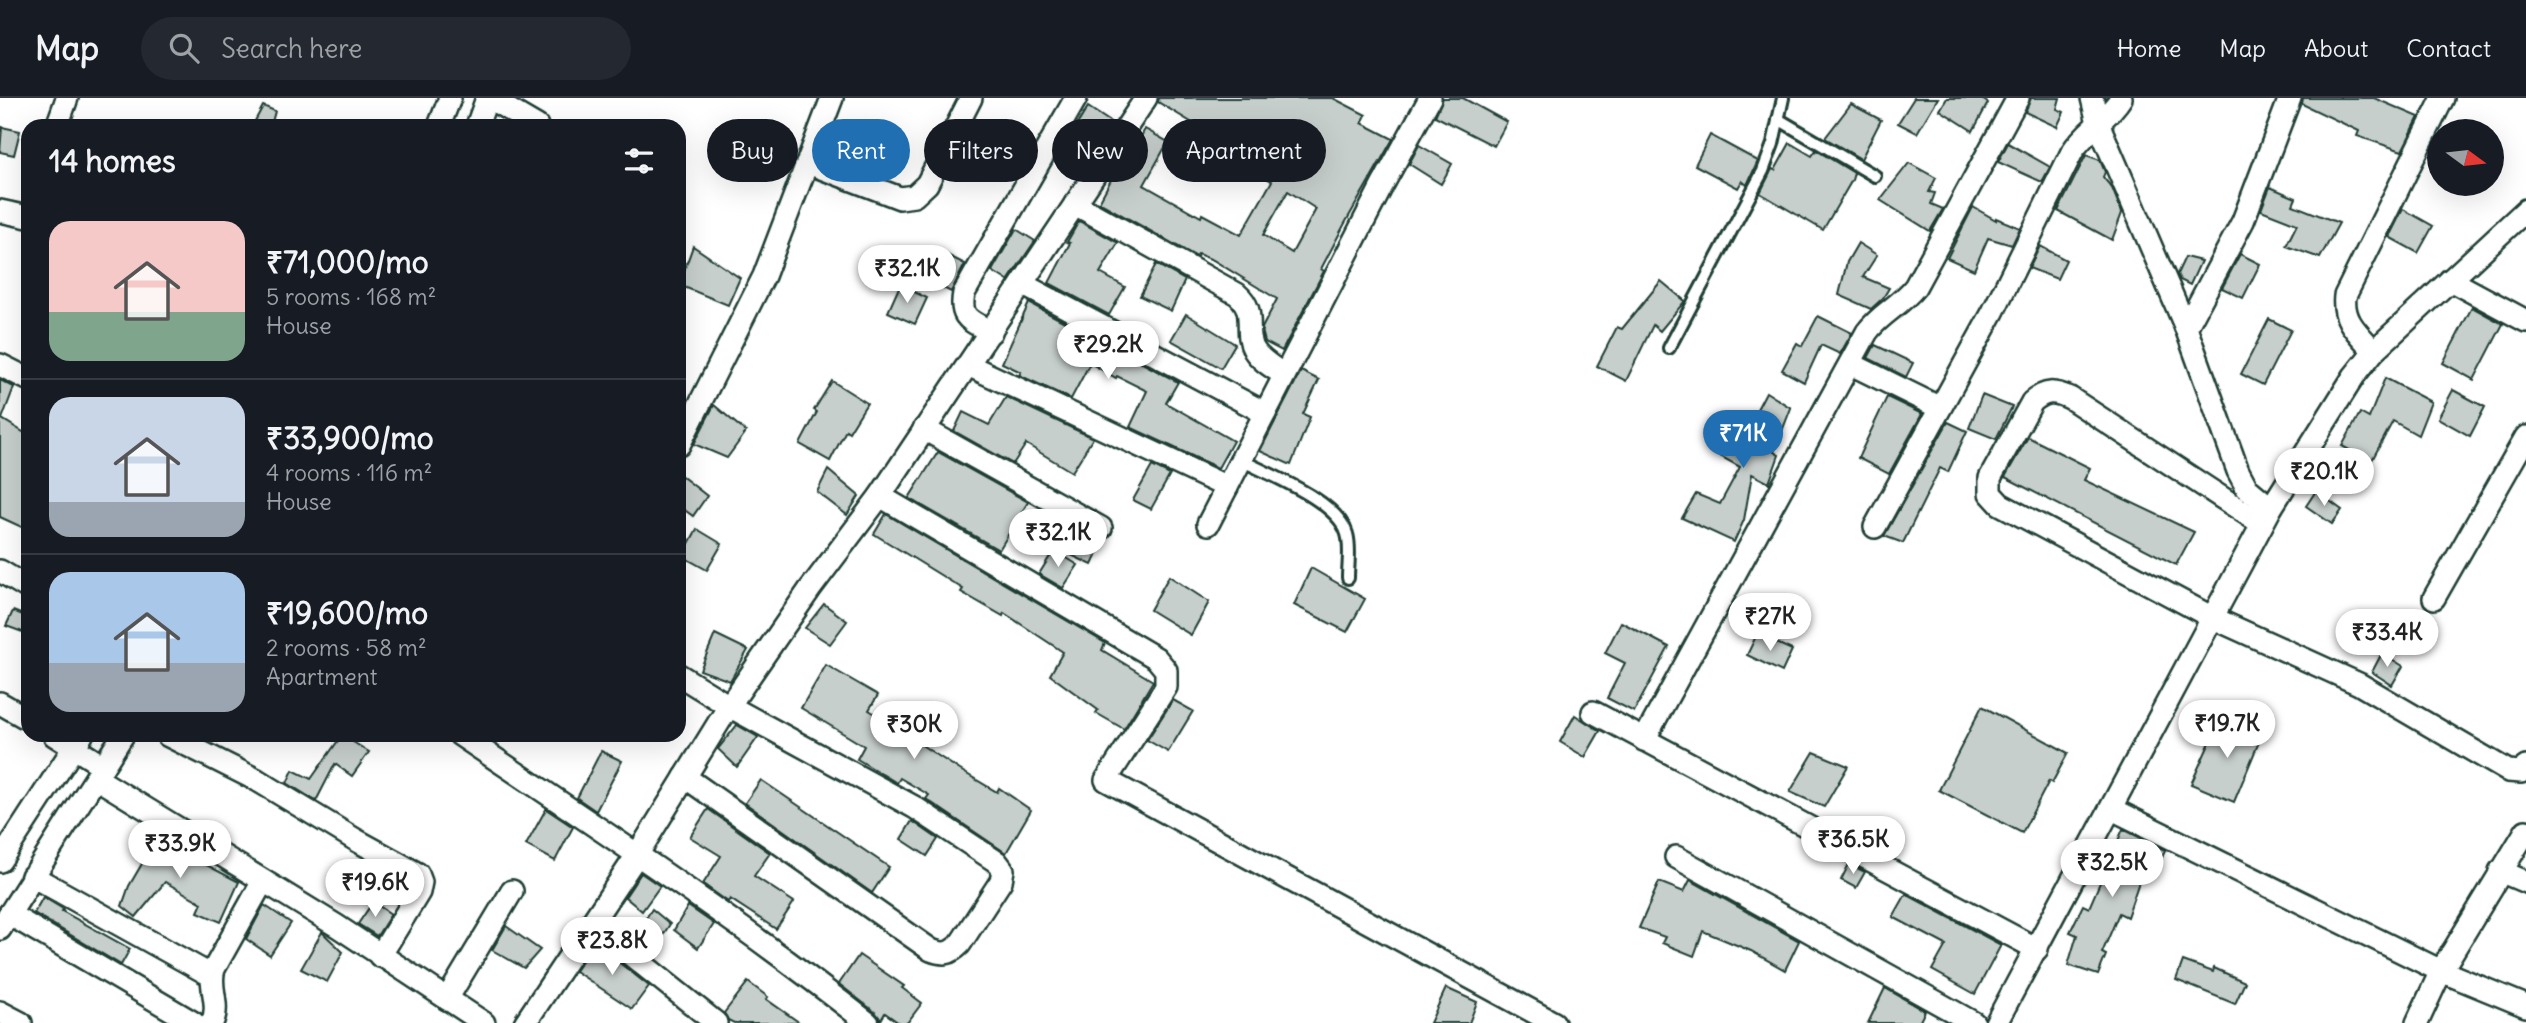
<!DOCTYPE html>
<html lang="en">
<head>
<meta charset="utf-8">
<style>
	body { margin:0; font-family:Delius,sans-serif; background:#242831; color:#f1f3f6; height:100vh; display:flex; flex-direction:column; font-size:26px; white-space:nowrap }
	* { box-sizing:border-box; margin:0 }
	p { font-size:23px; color:#9ea1a6 }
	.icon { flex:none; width:38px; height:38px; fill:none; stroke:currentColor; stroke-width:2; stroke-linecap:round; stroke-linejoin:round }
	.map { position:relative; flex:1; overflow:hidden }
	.panel { position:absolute; left:21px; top:21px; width:665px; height:623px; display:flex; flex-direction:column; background:#171b24; border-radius:21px; box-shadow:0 7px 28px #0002 }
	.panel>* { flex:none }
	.top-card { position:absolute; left:707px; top:21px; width:665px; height:63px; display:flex; gap:14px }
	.needle { width:46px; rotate:105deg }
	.controls { position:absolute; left:2427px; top:21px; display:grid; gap:14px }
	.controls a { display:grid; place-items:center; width:77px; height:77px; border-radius:50%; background:#171b24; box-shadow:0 7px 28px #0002; font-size:35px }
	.price { position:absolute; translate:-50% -60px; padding:0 16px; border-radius:24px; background:#fff; color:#222; font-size:23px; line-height:46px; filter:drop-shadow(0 2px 4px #0008) }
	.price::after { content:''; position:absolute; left:50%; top:42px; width:21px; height:16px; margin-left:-10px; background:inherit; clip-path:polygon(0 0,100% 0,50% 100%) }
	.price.on { background:#1f6fb2; color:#fff }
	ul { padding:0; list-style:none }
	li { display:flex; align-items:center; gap:21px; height:175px; padding:0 28px }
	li+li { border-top:2px solid #363941 }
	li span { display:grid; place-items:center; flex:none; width:196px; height:140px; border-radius:21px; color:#555 }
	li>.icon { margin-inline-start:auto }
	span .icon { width:84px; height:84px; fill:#fffc; stroke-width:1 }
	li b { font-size:30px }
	h2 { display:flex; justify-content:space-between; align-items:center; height:84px; padding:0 28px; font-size:30px }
	.pill { padding:0 24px; border-radius:32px; background:#171b24; box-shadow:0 7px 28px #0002; font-size:24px; line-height:63px }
	.pill.on { background:#1f6fb2; color:#fff }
	header { display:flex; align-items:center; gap:42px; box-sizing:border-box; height:98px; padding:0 35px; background:#171b24; border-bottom:2px solid #363941 }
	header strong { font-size:33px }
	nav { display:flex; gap:38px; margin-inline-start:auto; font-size:24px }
	.search { width:490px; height:63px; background:#242831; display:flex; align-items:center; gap:18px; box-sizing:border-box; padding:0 24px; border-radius:38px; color:#9ea1a6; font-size:26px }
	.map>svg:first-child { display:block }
	.building { fill:#c7cfcc; stroke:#1f3d34; stroke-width:2; fill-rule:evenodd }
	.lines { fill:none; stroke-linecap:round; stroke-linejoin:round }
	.service-casing { stroke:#1f3d34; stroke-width:16 }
	.minor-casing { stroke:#1f3d34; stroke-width:26 }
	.service { stroke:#fff; stroke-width:10 }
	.minor { stroke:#fff; stroke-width:21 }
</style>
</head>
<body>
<header>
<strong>Map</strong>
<div class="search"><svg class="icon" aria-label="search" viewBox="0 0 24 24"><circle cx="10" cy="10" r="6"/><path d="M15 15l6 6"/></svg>Search here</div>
<nav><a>Home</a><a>Map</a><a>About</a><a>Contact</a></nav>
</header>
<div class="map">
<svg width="2526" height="925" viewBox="0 0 2526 925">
	<rect width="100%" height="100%" fill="#fff"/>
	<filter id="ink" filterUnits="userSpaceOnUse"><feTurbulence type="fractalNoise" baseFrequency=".0143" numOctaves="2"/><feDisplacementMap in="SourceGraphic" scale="14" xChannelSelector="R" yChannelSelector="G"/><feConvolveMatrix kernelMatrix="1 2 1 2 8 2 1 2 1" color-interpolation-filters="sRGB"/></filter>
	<g filter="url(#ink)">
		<g class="building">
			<path d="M1159 0H1333L1366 17 1362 25 1393 41 1344 127 1321 171 1324 173 1282 253 1265 244 1263 236 1262 230 1277 201 1213 162 1198 156 1197 159 1099 104 1127 52 1132 55 1145 31 1168 44 1144 87 1201 119 1202 116 1241 137 1272 83 1250 71 1255 63 1158 4ZM1288 93 1316 111 1292 155 1263 137Z"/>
			<path d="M1443 0H1463L1507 24 1494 48 1435 18Z"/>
			<path d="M1914 0H1938L1917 35 1898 25Z"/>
			<path d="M1947 0H1980L1988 5 1973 33 1940 12Z"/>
			<path d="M2031 0H2060L2057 11 2064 14 2057 29 2025 14Z"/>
			<path d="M2303 0H2374L2419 19 2402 53 2357 38 2359 33 2302 6Z"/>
			<path d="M1851 6 1881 22 1861 61 1825 40Z"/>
			<path d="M263 8 275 13 271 28 255 23Z"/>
			<path d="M1088 9 1112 25 1091 58 1067 43Z"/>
			<path d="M2 29 20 33 14 57 0 54Z"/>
			<path d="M1710 37 1758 63 1747 87 1742 83 1738 90 1695 67Z"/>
			<path d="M1790 45 1812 58 1816 52 1854 75 1852 82 1823 132 1760 95 1772 71 1775 72Z"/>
			<path d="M2008 45 2050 69 2042 84 1998 64Z"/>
			<path d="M1419 47 1452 66 1441 86 1409 66Z"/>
			<path d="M2086 57 2100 62 2105 74 2103 79 2112 90 2122 115 2112 142 2058 113Z"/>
			<path d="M1909 65 1936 80 1929 94 1935 95 1931 106 1943 111 1930 133 1880 102Z"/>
			<path d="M2270 89 2296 100 2293 107 2339 125 2320 160 2286 148 2297 126 2261 112Z"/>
			<path d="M1973 109 1996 122V120L2020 130 2012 147 1988 140 1974 172 1947 160Z"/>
			<path d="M2403 111 2433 128 2418 155 2389 139Z"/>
			<path d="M1079 123 1118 145 1100 175 1125 189 1109 217 1049 185 1070 145 1067 144Z"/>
			<path d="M1016 131 1035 143 1008 183 992 173Z"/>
			<path d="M1858 145 1877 157 1863 179 1889 190 1883 200 1871 211 1839 197 1847 164Z"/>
			<path d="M693 148 740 180 728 207 679 187Z"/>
			<path d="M2040 148 2066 162 2057 181 2029 170Z"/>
			<path d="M943 155 965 166 951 194 929 183Z"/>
			<path d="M2240 156 2260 166 2243 200 2222 190Z"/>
			<path d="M2185 159 2201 163 2190 187 2180 182 2177 176Z"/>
			<path d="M1156 166 1185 182 1171 213 1140 198Z"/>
			<path d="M1661 183 1685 203 1660 233 1653 227 1626 283 1597 268 1617 229 1622 231Z"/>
			<path d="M900 187 927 200 915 226 888 214Z"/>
			<path d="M1029 205 1178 284 1166 305 1233 343 1218 370 1130 329 1147 293 1117 278 1116 280 1090 265 1071 301 1019 277 1021 274 1002 265Z"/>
			<path d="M2472 209 2503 226 2474 282 2443 265Z"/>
			<path d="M1186 216 1235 246 1221 270 1171 242Z"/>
			<path d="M1818 218 1852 235 1840 256 1821 247 1804 284 1782 272 1797 245 1802 248Z"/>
			<path d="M2269 221 2291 232 2263 287 2241 276Z"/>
			<path d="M1875 247 1913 265 1906 279 1868 260Z"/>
			<path d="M1301 273 1319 282 1303 316 1310 319 1291 367 1260 353Z"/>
			<path d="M2385 280 2431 304 2418 337 2393 323 2371 364 2342 348 2360 315 2369 320Z"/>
			<path d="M0 282 14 289 2 321 28 337V432L0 419Z"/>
			<path d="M832 283 867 305 849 334 846 332 830 363 800 346 817 314 814 312Z"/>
			<path d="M2453 292 2485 309 2470 338 2438 320Z"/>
			<path d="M1766 294 1791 310 1774 354 1779 357 1769 385 1752 376 1744 422 1734 444 1682 420 1696 396 1720 406 1740 369 1718 357 1735 330 1744 336Z"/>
			<path d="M1982 297 2012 309 1996 341 1969 330Z"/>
			<path d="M1006 299 1093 340 1072 374 1026 346 1013 366 954 333 963 314 989 327Z"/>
			<path d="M1887 299 1922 316 1889 376 1858 360Z"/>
			<path d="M714 307 746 334 727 360 694 346Z"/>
			<path d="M1948 324 1967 333 1948 374 1940 370 1903 445 1884 438Z"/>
			<path d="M2028 339 2090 370 2084 382 2194 434 2176 467 2005 379Z"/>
			<path d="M938 354 1028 404 999 452 909 400Z"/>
			<path d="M1152 368 1170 377 1151 411 1133 402Z"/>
			<path d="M828 372 859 398 847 417 817 394Z"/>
			<path d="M679 376 707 398 693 418 679 408Z"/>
			<path d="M2316 393 2342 412 2332 426 2306 408Z"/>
			<path d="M886 416 1105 545 1102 552 1153 583 1124 631 1096 615 1098 612 1050 577 1063 554 1004 515 1003 518 961 494 963 491 874 436Z"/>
			<path d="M697 431 722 446 707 472 682 458Z"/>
			<path d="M1082 434 1095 442H1104L1092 467 1071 457Z"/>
			<path d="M1054 452 1078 467 1063 490 1039 476Z"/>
			<path d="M1311 470 1365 501 1347 534 1294 507Z"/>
			<path d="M1169 478 1209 504 1191 537 1150 512Z"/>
			<path d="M824 506 847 523 830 546 805 530Z"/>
			<path d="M13 513 28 519V536L6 528Z"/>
			<path d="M1621 524 1669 549 1634 614 1607 600 1625 565 1605 555Z"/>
			<path d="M715 536 748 552 730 583 700 572Z"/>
			<path d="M1757 536 1792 552 1782 574 1747 557Z"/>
			<path d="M2382 555 2403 568 2392 587 2372 574Z"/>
			<path d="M826 567 878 597 869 612 921 644 920 646 960 672 997 694 999 690 1031 712 1006 755 926 701 929 697 900 680 897 685 857 661 864 648 801 610Z"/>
			<path d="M1173 602 1193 613 1168 654 1147 642Z"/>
			<path d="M1982 608 2068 655 2052 685 2049 683 2022 735 1939 692Z"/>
			<path d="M1575 617 1600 633 1585 659 1560 644Z"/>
			<path d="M2221 620 2261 639 2234 704 2191 686Z"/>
			<path d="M737 627 758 639 737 669 718 651Z"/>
			<path d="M342 637 369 654 352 678 335 666 316 703 287 685 293 672 311 681Z"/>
			<path d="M601 653 622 663 596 713 577 700Z"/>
			<path d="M1814 654 1848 668 1824 709 1790 694Z"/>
			<path d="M761 682 889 769 872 795 745 705Z"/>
			<path d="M546 711 573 729 555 763 526 747Z"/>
			<path d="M708 711 770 755 754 778 794 804 776 831 730 801 728 804 703 786 721 758 690 739Z"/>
			<path d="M912 723 938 741 927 758 901 741Z"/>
			<path d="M2123 731 2165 752 2155 778 2143 772 2127 819 2119 815 2102 855 2106 857 2098 877 2068 867 2077 837 2070 834 2083 807 2089 810Z"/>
			<path d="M160 735 178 746 176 751 239 784 221 824 198 814 202 805 165 784 136 819 122 808 129 788Z"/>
			<path d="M1849 766 1865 774 1856 790 1841 782Z"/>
			<path d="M641 775 660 788 642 813 625 799Z"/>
			<path d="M1690 782 1799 843 1785 872 1751 853 1703 833 1694 858 1662 845 1665 839 1639 830 1659 784 1684 794Z"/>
			<path d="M1906 796 2001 847 1975 896 1932 872 1946 847 1893 819Z"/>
			<path d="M43 799 63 811 62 813 130 851 121 867 34 815Z"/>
			<path d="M373 804 391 816 377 838 358 826Z"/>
			<path d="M264 807 291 825 270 857 246 841Z"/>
			<path d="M688 808 714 826 698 850 674 832Z"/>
			<path d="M652 811 670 826 651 856 632 841Z"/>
			<path d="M506 828 540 852 524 870 492 852Z"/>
			<path d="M322 834 343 854 327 884 301 871Z"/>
			<path d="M594 845 649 888 632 911 575 873Z"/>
			<path d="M859 857 904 888 902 890 922 905 907 925H899L885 915 881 922 876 915 839 886Z"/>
			<path d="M2183 863 2213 874 2214 870 2245 884 2235 906 2176 882Z"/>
			<path d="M748 884 768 899 766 901 800 925H734L728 922 724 915Z"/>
			<path d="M1446 890 1477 904 1469 925H1430Z"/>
			<path d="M1885 890 1925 913 1919 925H1868Z"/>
		</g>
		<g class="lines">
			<defs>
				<g id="service">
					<path d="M1778 21 1875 78"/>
					<path d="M1669 250 1763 73 1773 46 1783 0"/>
					<path d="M1241 362C1270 377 1338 403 1347 436 1351 449 1348 466 1348 480"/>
				</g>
				<g id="minor">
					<path d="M489 0 537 28"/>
					<path d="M2092 0 2098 25 2186 230 2238 373 2247 390 2271 410"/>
					<path d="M57 28 67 0"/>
					<path d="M439 28 450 0"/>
					<path d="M477 28 487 0"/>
					<path d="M808 65 900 100 914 98 927 86 971 0"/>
					<path d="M1075 106 1237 196C1258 214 1243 232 1254 252 1261 263 1274 270 1284 277"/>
					<path d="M0 113 28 119"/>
					<path d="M2450 182 2526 223"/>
					<path d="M1022 186 1265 315"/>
					<path d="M2186 230 2243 123 2290 0"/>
					<path d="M991 234C970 222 959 221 964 195L1076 0"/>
					<path d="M2374 253C2358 235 2342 223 2345 198L2443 0"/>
					<path d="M1851 266 1940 310"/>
					<path d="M0 267 28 281"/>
					<path d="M968 267 1227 389"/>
					<path d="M924 331 1101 430"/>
					<path d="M679 347 764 178 832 0"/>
					<path d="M880 398 1156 560 1166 572V589L1106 682 1554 925"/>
					<path d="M1208 426 1382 88 1430 0"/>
					<path d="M2262 426 2070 300C2054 293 2046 292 2032 304L1990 380V395L2000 406 2211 519 2359 586 2508 673 2521 674 2526 669"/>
					<path d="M1875 429 1993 214 2072 54C2085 33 2108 21 2121 0"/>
					<path d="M0 473 28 490"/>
					<path d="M2434 500 2526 339"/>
					<path d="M679 577 729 608 914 709 997 764 1003 772 1001 783 960 846C950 856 944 857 931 852L685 679"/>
					<path d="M0 605 28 621"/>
					<path d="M1593 614 2037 851"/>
					<path d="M54 637 103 668"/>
					<path d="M167 637 257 682 356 742 418 776 421 784 419 794 380 858"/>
					<path d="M460 637C598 730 738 822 868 925"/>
					<path d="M1644 642 1867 234C1880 216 1901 207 1915 189L2018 0"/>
					<path d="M96 680 337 828 484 925"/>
					<path d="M2112 711 2441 873 2526 908"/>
					<path d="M1676 759 1974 925"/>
					<path d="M0 763 82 637"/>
					<path d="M2500 773 2526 784"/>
					<path d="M32 778 212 878"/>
					<path d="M9 816 194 925"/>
					<path d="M591 825 716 925"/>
					<path d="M0 831 123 637"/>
					<path d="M447 901 512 793"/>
					<path d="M0 914 21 925"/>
					<path d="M212 925C221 906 208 890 214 871L263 783"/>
					<path d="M525 925 637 757 729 608 810 491 880 398 1146 0"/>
					<path d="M1996 925 2271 410 2354 278 2374 253 2526 112"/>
					<path d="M2417 925 2441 873 2526 733"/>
				</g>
			</defs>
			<use href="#service" class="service-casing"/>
			<use href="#minor" class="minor-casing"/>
			<use href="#service" class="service"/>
			<use href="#minor" class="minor"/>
		</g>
	</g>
</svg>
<div class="controls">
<a><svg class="needle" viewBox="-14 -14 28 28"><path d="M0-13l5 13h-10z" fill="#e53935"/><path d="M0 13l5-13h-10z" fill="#9ea1a6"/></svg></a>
</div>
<b class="price" style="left:907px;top:207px">₹32.1K</b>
<b class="price" style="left:1108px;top:283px">₹29.2K</b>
<b class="price on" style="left:1743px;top:372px">₹71K</b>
<b class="price" style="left:2324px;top:410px">₹20.1K</b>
<b class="price" style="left:1058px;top:471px">₹32.1K</b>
<b class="price" style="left:1770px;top:555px">₹27K</b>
<b class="price" style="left:2387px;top:571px">₹33.4K</b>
<b class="price" style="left:2227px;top:662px">₹19.7K</b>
<b class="price" style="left:914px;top:663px">₹30K</b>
<b class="price" style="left:1853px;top:778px">₹36.5K</b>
<b class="price" style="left:180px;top:782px">₹33.9K</b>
<b class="price" style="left:2112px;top:801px">₹32.5K</b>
<b class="price" style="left:375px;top:821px">₹19.6K</b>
<b class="price" style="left:612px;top:879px">₹23.8K</b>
<div class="top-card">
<a class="pill">Buy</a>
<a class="pill on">Rent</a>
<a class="pill">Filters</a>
<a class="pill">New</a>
<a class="pill">Apartment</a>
</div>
<section class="panel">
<h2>14 homes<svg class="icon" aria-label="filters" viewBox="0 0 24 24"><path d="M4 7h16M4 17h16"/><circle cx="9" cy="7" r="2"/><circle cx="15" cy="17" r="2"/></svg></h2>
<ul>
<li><span style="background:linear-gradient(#f6c9c9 65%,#7fa58c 0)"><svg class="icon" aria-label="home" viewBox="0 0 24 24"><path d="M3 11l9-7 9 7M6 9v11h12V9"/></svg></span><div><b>₹71,000/mo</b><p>5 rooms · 168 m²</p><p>House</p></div></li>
<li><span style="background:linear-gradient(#c9d6e8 75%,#9aa5b1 0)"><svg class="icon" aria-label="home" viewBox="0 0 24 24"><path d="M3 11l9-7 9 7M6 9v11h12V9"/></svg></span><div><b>₹33,900/mo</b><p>4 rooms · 116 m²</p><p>House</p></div></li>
<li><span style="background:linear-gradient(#a9c7e8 65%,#9aa5b1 0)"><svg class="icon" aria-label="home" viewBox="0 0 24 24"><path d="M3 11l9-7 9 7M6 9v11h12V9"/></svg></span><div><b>₹19,600/mo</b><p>2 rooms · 58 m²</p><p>Apartment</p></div></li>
</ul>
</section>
</div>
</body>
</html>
